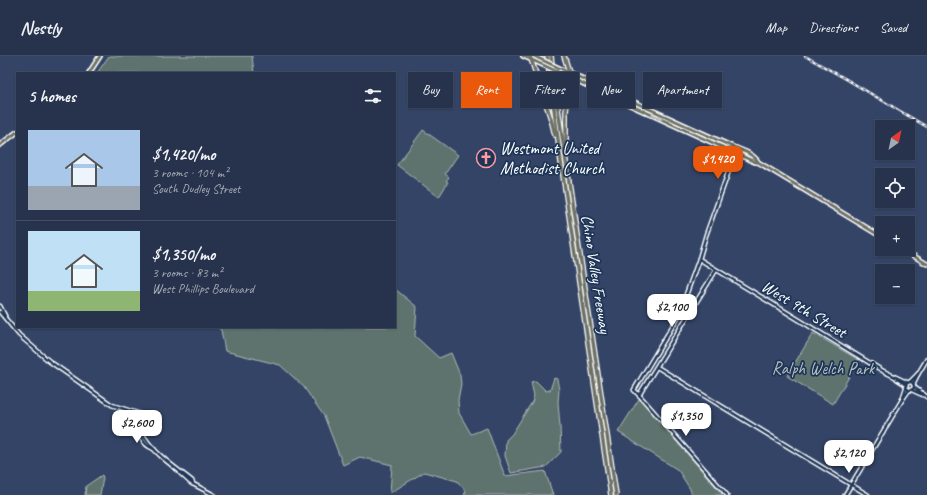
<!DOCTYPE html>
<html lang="en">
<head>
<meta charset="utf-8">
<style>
	body { margin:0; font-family:Caveat,sans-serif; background:#333f56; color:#f1f3f6; height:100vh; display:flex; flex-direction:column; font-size:15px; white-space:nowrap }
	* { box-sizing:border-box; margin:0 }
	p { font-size:13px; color:#a4aab5 }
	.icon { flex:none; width:22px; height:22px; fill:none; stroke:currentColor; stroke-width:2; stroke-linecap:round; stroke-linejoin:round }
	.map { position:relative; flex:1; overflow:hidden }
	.drawer { position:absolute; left:16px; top:16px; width:380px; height:256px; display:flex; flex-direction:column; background:#27334c; border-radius:0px; box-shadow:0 1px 3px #0004,0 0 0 1px #434e64 }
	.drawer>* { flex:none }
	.top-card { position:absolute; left:408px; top:16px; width:380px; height:36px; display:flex; gap:8px }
	.needle { width:26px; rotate:33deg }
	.controls { position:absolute; left:875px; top:64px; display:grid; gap:8px }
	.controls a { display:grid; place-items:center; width:40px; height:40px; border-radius:0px; background:#27334c; box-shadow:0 1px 3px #0004,0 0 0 1px #434e64; font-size:20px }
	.price { position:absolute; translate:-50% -34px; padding:0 9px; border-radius:8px; background:#fff; color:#222; font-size:13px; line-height:26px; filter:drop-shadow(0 1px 2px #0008) }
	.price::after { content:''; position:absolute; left:50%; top:24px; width:12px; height:9px; margin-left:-6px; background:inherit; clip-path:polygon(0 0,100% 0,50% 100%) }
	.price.current { background:#ea580c; color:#fff }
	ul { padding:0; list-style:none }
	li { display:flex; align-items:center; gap:12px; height:100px; padding:0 12px }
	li+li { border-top:1px solid #434e64 }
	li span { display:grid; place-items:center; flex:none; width:112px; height:80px; border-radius:0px; color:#555 }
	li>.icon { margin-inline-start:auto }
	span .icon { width:48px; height:48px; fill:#fffc; stroke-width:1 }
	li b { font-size:17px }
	h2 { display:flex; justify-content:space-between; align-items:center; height:48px; padding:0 12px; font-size:17px }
	.pill { padding:0 14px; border-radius:0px; background:#27334c; box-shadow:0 1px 3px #0004,0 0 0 1px #434e64; font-size:14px; line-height:36px }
	.pill.current { background:#ea580c; color:#fff }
	header { display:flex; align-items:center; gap:24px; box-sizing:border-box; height:56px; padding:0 20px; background:#27334c; border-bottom:1px solid #434e64 }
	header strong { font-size:19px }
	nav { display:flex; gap:22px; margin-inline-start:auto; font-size:14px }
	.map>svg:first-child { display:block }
	.green { fill:#5f736e; stroke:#afb9b6 }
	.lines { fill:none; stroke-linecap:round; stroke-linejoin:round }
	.secondary-casing { stroke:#fff; stroke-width:5.5 }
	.primary-casing { stroke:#fff; stroke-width:6 }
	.highway-casing { stroke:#fff; stroke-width:6 }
	.secondary { stroke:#1d3557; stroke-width:2.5 }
	.primary { stroke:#6c7065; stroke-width:3 }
	.highway { stroke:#6c7065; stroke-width:3.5 }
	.rail-casing { stroke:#fff; stroke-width:2.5 }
	.rail { stroke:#1d3557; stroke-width:1; stroke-dasharray:3; stroke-linecap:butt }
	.primary-bridge-casing { stroke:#fff; stroke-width:6; stroke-linecap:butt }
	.primary-bridge { stroke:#6c7065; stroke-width:3 }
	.oneway { fill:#bdbfba }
	.labels { text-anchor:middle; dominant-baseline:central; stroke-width:3.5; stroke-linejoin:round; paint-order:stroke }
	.poi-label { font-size:17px; fill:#fff; stroke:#1d3557; text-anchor:start }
	.street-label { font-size:17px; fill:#fff; stroke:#1d3557 }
	.park-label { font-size:17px; fill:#b7c0be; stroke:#1d3557 }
</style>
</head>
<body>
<header>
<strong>Nestly</strong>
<nav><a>Map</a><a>Directions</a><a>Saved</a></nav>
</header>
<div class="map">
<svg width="927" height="439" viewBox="0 0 927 439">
	<rect width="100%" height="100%" fill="#344466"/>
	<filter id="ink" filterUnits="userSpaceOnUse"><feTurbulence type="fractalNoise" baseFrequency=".025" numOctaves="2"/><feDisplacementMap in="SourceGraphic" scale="8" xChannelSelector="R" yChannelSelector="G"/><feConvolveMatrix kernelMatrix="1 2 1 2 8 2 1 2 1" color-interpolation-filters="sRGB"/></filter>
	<g filter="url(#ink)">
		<g class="green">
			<path d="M109 0H252L254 17H97Z"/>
			<path d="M423 74 458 99 445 118 449 121 446 125 448 126 439 141 397 109Z"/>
			<path d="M395 233 417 251 415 280 439 302 451 297 460 319 461 328 458 344 459 357 471 378 487 372 505 420 545 415 553 439H464L466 435 457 425 424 416 390 437 392 409 360 401 343 409 324 360 303 330 280 309 225 295 221 274 217 271H395Z"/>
			<path d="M813 277 859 304 833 348 787 320Z"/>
			<path d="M554 322 557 323 559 334 558 346 560 370 561 396 546 411 511 417 505 400 506 384 512 378 532 346 534 340 531 326 536 325 546 335 550 334Z"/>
			<path d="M639 343H640L723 439H692L690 433 678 414 618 376Z"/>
			<path d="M102 419 103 422 100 439H85L86 430Z"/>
		</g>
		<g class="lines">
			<defs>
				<g id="secondary">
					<path d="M699 203 883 315 908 327"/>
					<path d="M0 250 5 260"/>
					<path d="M0 256 19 279 49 305 112 349 140 358C138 372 139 388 154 393"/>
					<path d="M657 311 868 439"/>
					<path d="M897 323 906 329"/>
					<path d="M910 326 918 318 927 303"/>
					<circle cx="910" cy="330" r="4"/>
					<path d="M913 328 918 318"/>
					<path d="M914 331 927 341"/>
					<path d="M912 334 923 339"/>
					<path d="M639 339 716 214"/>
					<path d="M902 344 906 332"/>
					<path d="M140 371C142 375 142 379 145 382 157 400 176 412 192 425L193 428"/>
					<path d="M180 417 191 427 214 439"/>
					<path d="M727 439 640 340 634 334 678 261 699 203 706 179 737 92"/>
					<path d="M845 439 902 344 909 334"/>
				</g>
				<g id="primary">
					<path d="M523 0 541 8"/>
					<path d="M534 0 540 3"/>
					<path d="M559 12 733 91C741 94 754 98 758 106"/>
					<path d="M89 17 100 0"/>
					<path d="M560 17 755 106H758L882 181"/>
					<path d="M0 89 17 76"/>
					<path d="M902 193 927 208"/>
				</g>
				<g id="highway">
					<path d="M530 0 551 63 555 79"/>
					<path d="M547 0 561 106 611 439"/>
					<path d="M551 0 554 26 616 439"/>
					<path d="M564 0 571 22 568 34 566 56V95"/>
				</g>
			</defs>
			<use href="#secondary" class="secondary-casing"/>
			<use href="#primary" class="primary-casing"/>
			<use href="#highway" class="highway-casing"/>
			<use href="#secondary" class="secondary"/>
			<use href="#primary" class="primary"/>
			<use href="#highway" class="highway"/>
			<defs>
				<path id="rail" d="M805 0 846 23 927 71"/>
			</defs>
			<use href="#rail" class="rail-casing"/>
			<use href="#rail" class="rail"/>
			<defs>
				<g id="primary-bridge">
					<path d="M540 3 559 12"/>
					<path d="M541 8 560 17"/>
				</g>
			</defs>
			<use href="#primary-bridge" class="primary-bridge-casing"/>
			<use href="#primary-bridge" class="primary-bridge"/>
		</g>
		<defs><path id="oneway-solid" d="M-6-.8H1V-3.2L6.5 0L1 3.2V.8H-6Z"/></defs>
		<use class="oneway" href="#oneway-solid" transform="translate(657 61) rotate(25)"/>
	</g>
	<defs>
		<symbol id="church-ring" viewBox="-11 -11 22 22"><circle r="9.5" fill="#1d3557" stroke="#ff9aa2" stroke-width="1.5"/><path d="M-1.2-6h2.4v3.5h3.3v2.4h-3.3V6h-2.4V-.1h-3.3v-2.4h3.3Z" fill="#ff9aa2"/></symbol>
	</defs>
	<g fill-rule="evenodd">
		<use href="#church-ring" x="475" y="91" width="22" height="22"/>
	</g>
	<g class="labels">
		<g class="poi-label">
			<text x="500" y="92">Westmont United<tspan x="500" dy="20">Methodist Church</tspan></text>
		</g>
		<g class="street-label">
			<text transform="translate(596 218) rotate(81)">Chino Valley Freeway</text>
			<text transform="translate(804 253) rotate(31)">West 9th Street</text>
		</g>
		<g class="park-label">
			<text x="823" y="312">Ralph Welch Park</text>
		</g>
	</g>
</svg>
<div class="controls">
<a><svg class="needle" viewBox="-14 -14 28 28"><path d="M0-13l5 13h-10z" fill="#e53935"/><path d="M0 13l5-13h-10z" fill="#a4aab5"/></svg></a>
<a><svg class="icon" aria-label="locate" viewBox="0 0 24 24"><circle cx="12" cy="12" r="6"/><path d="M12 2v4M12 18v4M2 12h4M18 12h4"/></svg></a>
<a>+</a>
<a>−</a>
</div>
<b class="price current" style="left:718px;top:124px">$1,420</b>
<b class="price" style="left:672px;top:272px">$2,100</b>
<b class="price" style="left:686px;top:381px">$1,350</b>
<b class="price" style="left:137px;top:388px">$2,600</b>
<b class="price" style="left:849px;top:418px">$2,120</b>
<div class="top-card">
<a class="pill">Buy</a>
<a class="pill current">Rent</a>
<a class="pill">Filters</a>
<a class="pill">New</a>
<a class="pill">Apartment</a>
</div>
<section class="drawer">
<h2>5 homes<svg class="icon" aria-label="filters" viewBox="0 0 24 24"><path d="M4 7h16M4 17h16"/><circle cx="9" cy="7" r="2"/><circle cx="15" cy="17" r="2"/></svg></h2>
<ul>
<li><span style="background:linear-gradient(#a9c7e8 70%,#9aa5b1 0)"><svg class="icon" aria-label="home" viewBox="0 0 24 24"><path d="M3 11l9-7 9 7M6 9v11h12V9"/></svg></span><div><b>$1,420/mo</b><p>3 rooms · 104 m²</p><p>South Dudley Street</p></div></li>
<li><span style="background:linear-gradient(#bfe0f5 75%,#8fb573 0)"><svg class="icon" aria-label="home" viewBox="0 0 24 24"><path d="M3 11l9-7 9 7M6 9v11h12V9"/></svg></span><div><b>$1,350/mo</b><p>3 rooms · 83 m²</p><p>West Phillips Boulevard</p></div></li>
</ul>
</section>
</div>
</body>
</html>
